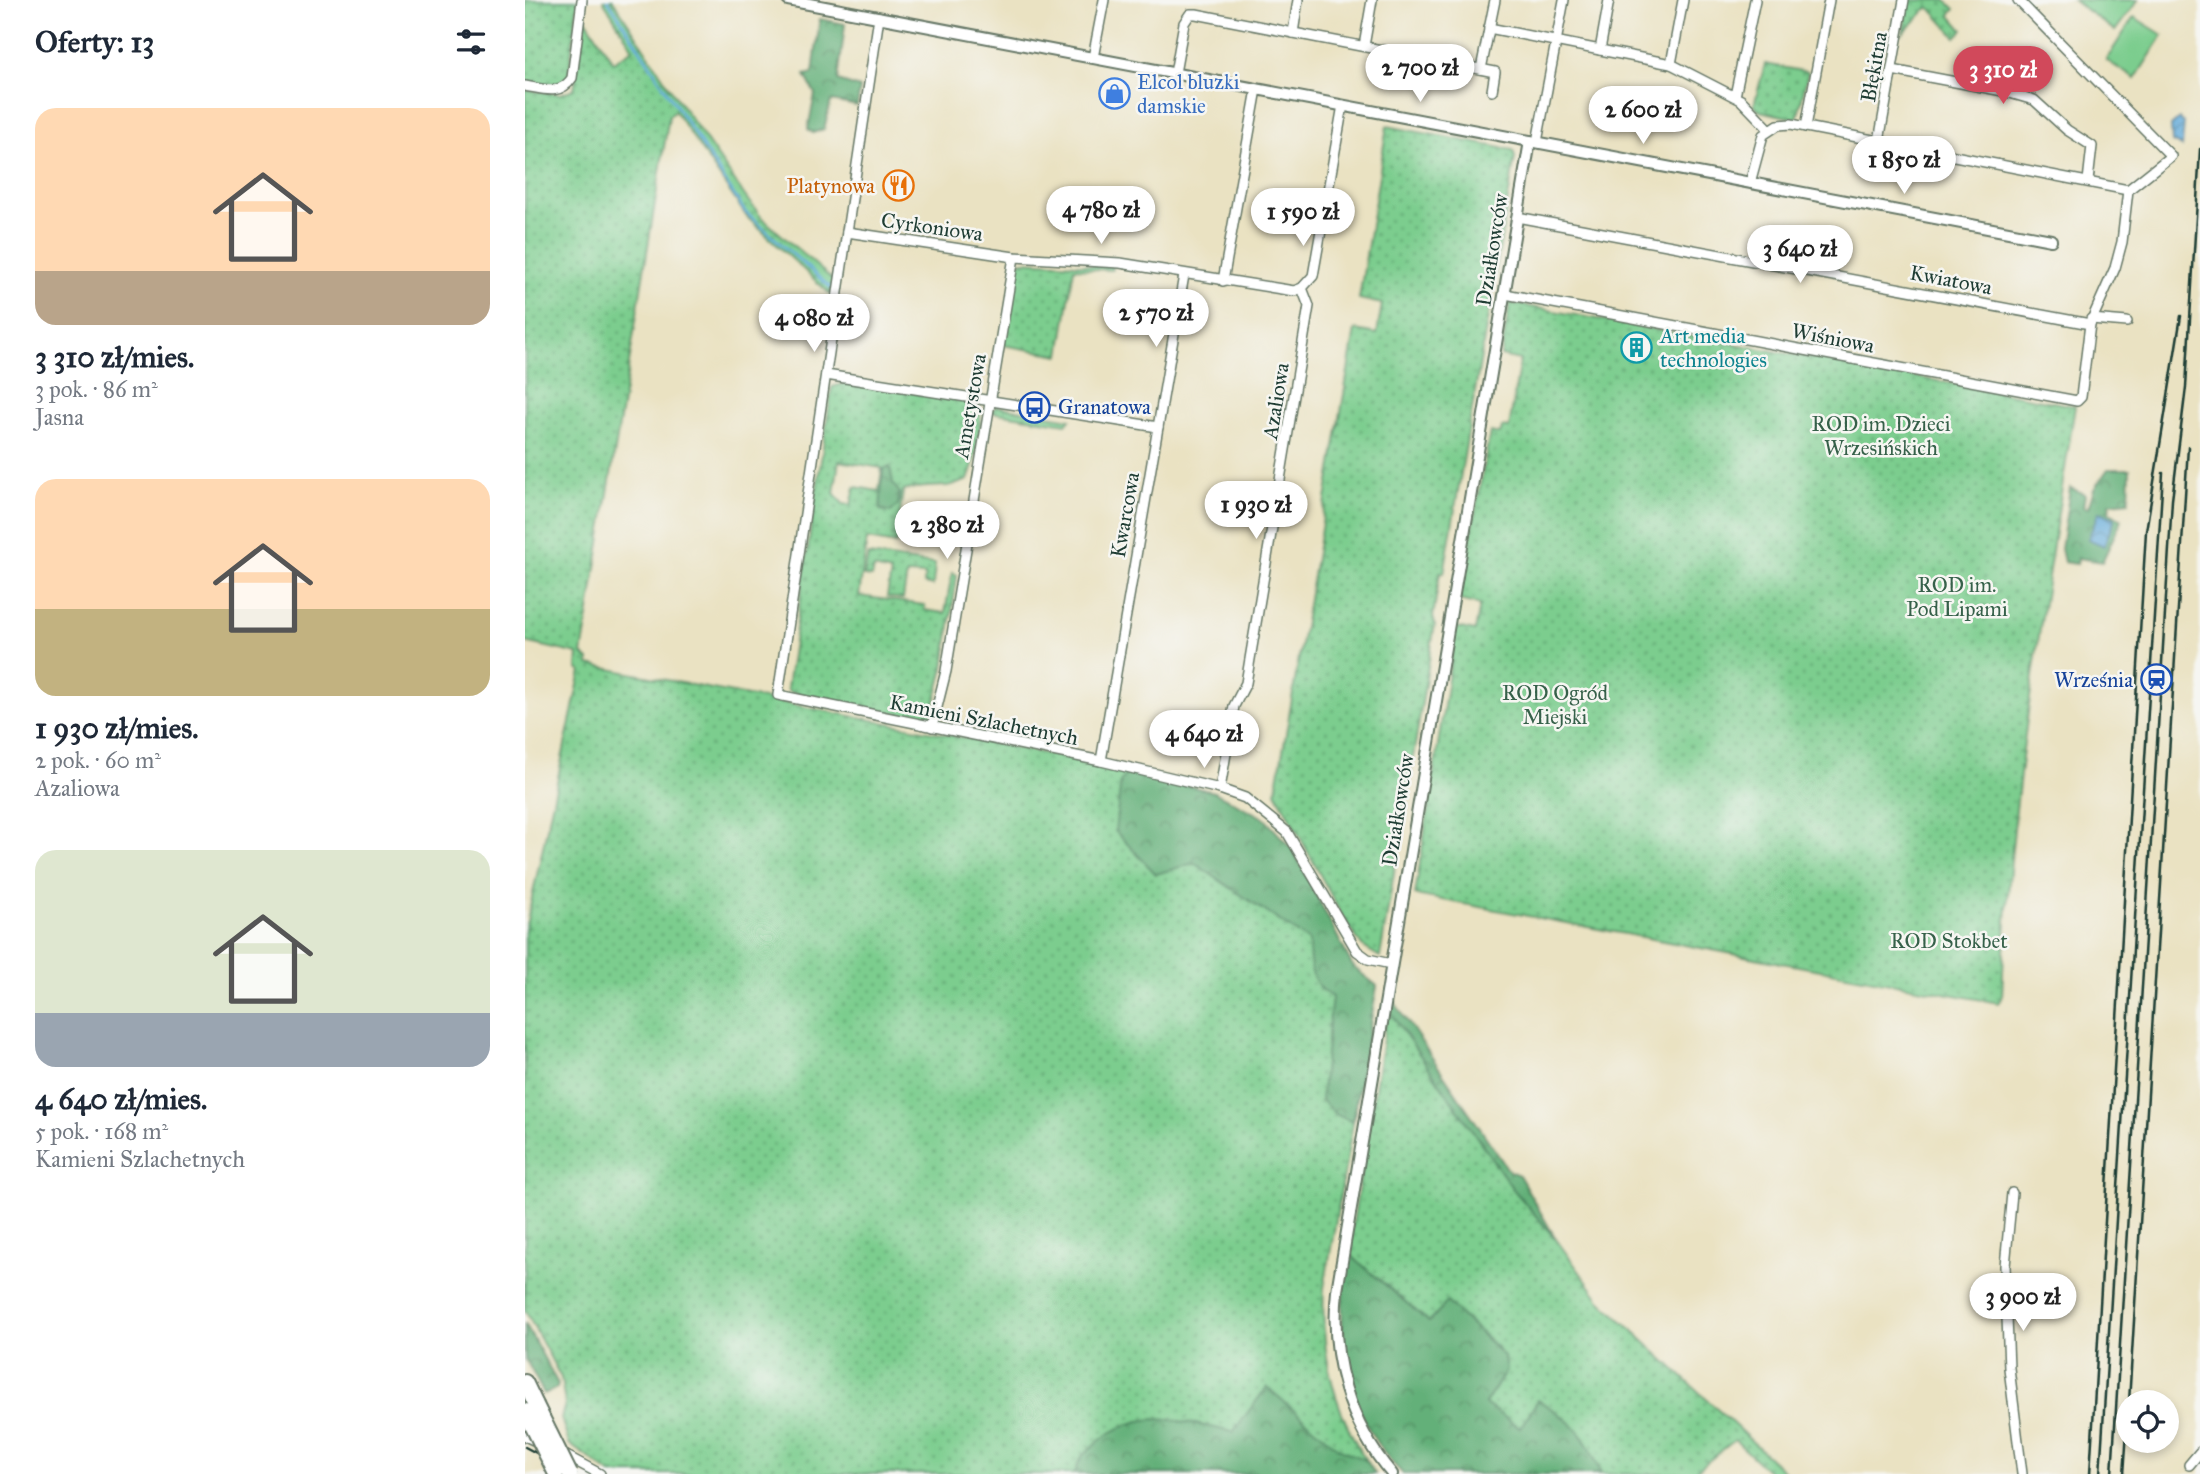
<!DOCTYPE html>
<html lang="pl">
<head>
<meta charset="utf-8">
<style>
	body { margin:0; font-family:"IM FELL Great Primer",serif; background:#f2f2f3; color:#1f2937; height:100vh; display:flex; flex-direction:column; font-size:26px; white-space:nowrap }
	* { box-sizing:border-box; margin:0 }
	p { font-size:23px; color:#747a83 }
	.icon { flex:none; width:38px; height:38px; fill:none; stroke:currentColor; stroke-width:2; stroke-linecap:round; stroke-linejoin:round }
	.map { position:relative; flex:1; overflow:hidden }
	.side { display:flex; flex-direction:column; background:#fff; width:525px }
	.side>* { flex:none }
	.controls { position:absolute; left:1591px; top:1390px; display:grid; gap:14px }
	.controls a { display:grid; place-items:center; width:63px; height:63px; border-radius:50%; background:#fff; box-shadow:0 4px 10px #0003; font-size:35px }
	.price { position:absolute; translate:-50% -60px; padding:0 16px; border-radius:24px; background:#fff; color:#222; font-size:23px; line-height:46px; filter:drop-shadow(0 2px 4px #0008) }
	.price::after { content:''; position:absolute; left:50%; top:42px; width:21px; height:16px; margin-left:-10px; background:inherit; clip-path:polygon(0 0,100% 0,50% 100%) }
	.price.current { background:#d1495b; color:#fff }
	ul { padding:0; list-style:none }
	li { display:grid; align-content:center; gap:14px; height:371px; padding:0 35px }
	li span { display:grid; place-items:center; height:217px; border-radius:21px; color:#555 }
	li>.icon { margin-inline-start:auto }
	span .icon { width:126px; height:126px; fill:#fffc; stroke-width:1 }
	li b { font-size:30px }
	h2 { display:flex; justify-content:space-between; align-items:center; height:84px; padding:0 35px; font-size:30px }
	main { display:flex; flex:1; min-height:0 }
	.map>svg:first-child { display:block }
	.grass { fill:url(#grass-dots); stroke:#4d8561; stroke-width:2; fill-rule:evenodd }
	.forest { fill:url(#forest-crowns); stroke:#427656; stroke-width:2 }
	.pitch { fill:#7bcd8e; stroke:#4d8561; stroke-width:2 }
	.water { fill:url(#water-waves); stroke:#417487; stroke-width:2 }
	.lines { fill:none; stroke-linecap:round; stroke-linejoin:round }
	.stream { stroke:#63abda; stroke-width:2.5 }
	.minor-casing { stroke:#676; stroke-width:12 }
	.tertiary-casing { stroke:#676; stroke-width:14 }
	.primary-casing { stroke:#676; stroke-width:18 }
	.minor { stroke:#fff; stroke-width:9 }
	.tertiary { stroke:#fff; stroke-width:10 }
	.primary { stroke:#fff; stroke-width:14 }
	.rail { stroke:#1f3d34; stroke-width:2.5 }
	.primary-bridge-casing { stroke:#676; stroke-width:18; stroke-linecap:butt }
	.primary-bridge { stroke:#fff; stroke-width:14 }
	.labels { text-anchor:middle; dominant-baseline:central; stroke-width:5; stroke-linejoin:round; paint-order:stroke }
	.street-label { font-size:21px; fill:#1f3d34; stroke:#f6f6f2 }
	.shop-label { font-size:21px; fill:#366cbe; stroke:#f6f6f2; text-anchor:start }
	.food-label { font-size:21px; fill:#c56008; stroke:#f6f6f2; text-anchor:end }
	.culture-label { font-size:21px; fill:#0d838f; stroke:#f6f6f2; text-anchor:start }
	.transit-label { font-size:21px; fill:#164399; stroke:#f6f6f2; text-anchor:start }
	.park-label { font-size:21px; fill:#36614a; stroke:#f6f6f2 }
</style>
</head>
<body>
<main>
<section class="side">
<h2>Oferty: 13<svg class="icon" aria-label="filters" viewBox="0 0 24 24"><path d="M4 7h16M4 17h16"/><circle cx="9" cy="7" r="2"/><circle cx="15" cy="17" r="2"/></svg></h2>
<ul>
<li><span style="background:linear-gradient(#ffd9b3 75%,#b9a48a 0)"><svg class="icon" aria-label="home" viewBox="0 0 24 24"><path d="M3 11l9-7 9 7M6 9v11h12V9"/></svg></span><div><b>3 310 zł/mies.</b><p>3 pok. · 86 m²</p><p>Jasna</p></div></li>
<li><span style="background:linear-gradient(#ffd9b3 60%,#c2b280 0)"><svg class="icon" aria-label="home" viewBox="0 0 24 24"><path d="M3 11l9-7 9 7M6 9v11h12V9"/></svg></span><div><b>1 930 zł/mies.</b><p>2 pok. · 60 m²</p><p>Azaliowa</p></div></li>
<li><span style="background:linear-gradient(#dfe7d0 75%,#9aa5b1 0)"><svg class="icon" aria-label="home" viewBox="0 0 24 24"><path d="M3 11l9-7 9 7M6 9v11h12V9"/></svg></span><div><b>4 640 zł/mies.</b><p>5 pok. · 168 m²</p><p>Kamieni Szlachetnych</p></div></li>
</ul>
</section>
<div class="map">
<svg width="1675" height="1474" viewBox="0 0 1675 1474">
	<defs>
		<pattern id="grass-dots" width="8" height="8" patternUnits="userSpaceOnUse" patternTransform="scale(1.75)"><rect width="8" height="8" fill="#7bcd8e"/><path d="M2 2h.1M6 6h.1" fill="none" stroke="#64a875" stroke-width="1.8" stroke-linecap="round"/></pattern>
		<pattern id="forest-crowns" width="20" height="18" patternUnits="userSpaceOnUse" patternTransform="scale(1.75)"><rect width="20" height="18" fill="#64b079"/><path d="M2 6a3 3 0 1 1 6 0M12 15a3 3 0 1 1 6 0" fill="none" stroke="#529064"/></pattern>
		<pattern id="water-waves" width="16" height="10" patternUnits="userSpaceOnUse" patternTransform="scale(1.75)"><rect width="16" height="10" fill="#63abda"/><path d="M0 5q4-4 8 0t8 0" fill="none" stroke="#518cb2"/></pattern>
	</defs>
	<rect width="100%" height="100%" fill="#f6f6f2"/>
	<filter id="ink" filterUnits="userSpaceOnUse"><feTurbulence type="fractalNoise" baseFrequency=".0143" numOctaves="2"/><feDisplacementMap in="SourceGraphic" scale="14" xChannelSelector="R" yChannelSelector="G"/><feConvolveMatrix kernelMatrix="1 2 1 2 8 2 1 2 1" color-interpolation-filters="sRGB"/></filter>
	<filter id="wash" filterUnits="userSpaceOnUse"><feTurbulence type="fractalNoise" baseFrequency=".00686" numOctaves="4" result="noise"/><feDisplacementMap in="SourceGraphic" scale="28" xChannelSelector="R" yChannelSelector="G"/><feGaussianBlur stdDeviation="1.57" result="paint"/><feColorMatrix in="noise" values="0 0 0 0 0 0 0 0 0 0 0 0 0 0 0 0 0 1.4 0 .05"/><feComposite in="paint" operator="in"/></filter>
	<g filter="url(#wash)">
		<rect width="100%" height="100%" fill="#eae2c2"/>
		<g class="grass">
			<path d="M0 0H53L43 79 33 88 0 82Z"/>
			<path d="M78 0H88L149 94 222 199 237 218 308 280 306 295 222 217 150 111 144 116 57 654 64 660V665L553 760 689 792 768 850 828 967 852 986 799 1288C795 1359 810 1416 850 1474H86L44 1444 36 1418 40 1404 36 1378 0 1310V930L56 671 52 669 53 654 0 642V90L35 94 49 89 61 19 88 62 108 49Z"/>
			<path d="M1384 0H1421L1430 9 1425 15 1438 30 1431 37 1404 7 1378 33Z"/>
			<path d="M1240 64 1283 72 1272 119 1235 111 1229 105Z"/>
			<path d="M862 126 988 150 990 157 919 573 915 572 908 617 910 624 855 957 837 946 816 914 751 792 830 330 852 334 857 304 834 299Z"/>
			<path d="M497 261 587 266V270L549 268 535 355 477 345 491 268Z"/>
			<path d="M985 303 1550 406C1519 603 1484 798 1477 997L1473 1003 890 895 931 627 950 631 955 605 934 600 965 432 975 434 977 427 984 428 995 360 976 356Z"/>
			<path d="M321 383 451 401C462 411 449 465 443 480 419 491 402 483 378 491L371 544 342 539 334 596 400 605 399 610 420 613 427 573 432 575 419 668 407 714 399 719 264 692 262 688 307 387ZM314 461 357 468 354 491 330 487 326 505 318 504 309 493Z"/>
			<path d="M471 406 545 419 541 424 466 412Z"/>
			<path d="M343 555 410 564 408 586 399 584 400 575 382 574 378 599 362 597 366 572 349 568 347 577 339 576Z"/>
			<path d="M863 1009 988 1189 1031 1239 1075 1300 1262 1474H1246L1210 1440 1167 1474H1076C1061 1435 1049 1422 1013 1400L995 1428 960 1404 981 1371 972 1347 922 1303 904 1322 823 1253Z"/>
		</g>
		<g class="forest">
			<path d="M295 19 320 24 313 81 335 88 332 106 306 101 299 129 288 133 283 129 290 94 280 75 288 73Z"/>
			<path d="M365 467 368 484 375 493 373 505 366 512 355 510 358 469Z"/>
			<path d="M1583 469H1605L1604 501 1585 503 1584 512 1597 519 1577 562 1553 558 1552 564 1539 562 1536 549 1545 488 1560 494 1558 507 1563 508 1569 489Z"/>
			<path d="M603 772 689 792 739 818 768 850 828 967 852 986 827 1122 810 1114 796 1100 807 997C785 985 784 964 784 941L669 863 631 874 590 831 596 781Z"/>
			<path d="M868 1000 984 1171 994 1175 1031 1239 988 1189 863 1009Z"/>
			<path d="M823 1253 904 1322 922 1302 979 1356 981 1371 960 1404 995 1428 1013 1400C1049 1422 1061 1435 1076 1474H878C818 1416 809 1330 823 1253Z"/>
			<path d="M0 1323 33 1384 32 1388 19 1394 0 1358Z"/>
			<path d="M742 1387 813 1448 842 1461 850 1474H550C554 1456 560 1452 574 1441 619 1405 657 1422 708 1432Z"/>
		</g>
		<g class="pitch">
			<path d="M1548 0H1613L1590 31Z"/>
			<path d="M1609 17 1638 35 1610 79 1581 60Z"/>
		</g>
		<g class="water">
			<path d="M1654 119 1659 123 1657 147 1647 142 1646 126Z"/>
			<path d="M1574 512 1590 518 1579 546 1563 539Z"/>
		</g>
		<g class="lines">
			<path class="stream" d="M83 0 220 212 306 288"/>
		</g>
	</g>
	<g filter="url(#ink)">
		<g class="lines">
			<defs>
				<g id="minor">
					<path d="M354 17 253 695 576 761 695 789 720 798 762 832 832 951 843 959 866 964"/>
					<path d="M964 28 1146 64 1216 100 1244 129"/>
					<path d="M768 33 773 0"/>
					<path d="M839 46 847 0"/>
					<path d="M1075 50 1084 0"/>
					<path d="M568 58 579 0"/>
					<path d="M1146 64 1158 0"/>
					<path d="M956 69 970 0"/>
					<path d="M1367 70 1478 91 1509 100 1542 130 1567 146 1563 181"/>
					<path d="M650 73 659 23 665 14H671L970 72 967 91"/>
					<path d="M0 86C19 89 35 96 47 78L57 0"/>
					<path d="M1210 96 1230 0"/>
					<path d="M1281 127 1304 0"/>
					<path d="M1354 141 1379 0"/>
					<path d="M1012 142 1039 0"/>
					<path d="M1225 183 1238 135 1253 125 1266 124 1603 190"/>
					<path d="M992 217 1565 324"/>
					<path d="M322 232 489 257 595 263 769 291 777 288 788 276 818 105"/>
					<path d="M698 281 732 89"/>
					<path d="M980 294 1552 401 1556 397 1565 324 1590 268 1597 242 1603 190 1646 156 1493 0"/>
					<path d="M1566 319 1602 322"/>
					<path d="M301 375 633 427"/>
					<path d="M407 727 421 671 489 257"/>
					<path d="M576 761 659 275"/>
					<path d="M695 789 709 706 721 683 784 306 777 288"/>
					<path d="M1487 1193 1480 1266 1484 1368 1497 1474"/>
					<path d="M0 1436 15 1443"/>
					<path d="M34 1452 75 1474"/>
					<path d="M1664 1465 1675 1452"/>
				</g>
				<g id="tertiary">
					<path d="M263 0 1526 240"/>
					<path d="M867 1474C824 1424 805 1357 812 1291L1005 141"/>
				</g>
				<path id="primary" d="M0 1382 11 1405"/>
			</defs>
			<use href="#minor" class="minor-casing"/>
			<use href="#tertiary" class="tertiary-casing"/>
			<use href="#primary" class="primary-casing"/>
			<use href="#minor" class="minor"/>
			<use href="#tertiary" class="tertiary"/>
			<use href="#primary" class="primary"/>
			<g class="rail">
				<path d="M1604 1402 1663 447"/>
				<path d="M0 1447 51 1474"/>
				<path d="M1565 1474 1621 531 1656 316"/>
				<path d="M1575 1474 1638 473"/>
				<path d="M1587 1474 1647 500 1661 387 1675 149"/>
				<path d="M1599 1474 1603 1417"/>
			</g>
			<defs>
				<g id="primary-bridge">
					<path d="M11 1405 45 1474"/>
					<path d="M0 1411 31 1474"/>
				</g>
			</defs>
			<use href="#primary-bridge" class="primary-bridge-casing"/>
			<use href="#primary-bridge" class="primary-bridge"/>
		</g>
	</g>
	<defs>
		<symbol id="shop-ring" viewBox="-11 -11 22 22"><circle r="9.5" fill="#f6f6f2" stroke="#3f7fe0" stroke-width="1.5"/><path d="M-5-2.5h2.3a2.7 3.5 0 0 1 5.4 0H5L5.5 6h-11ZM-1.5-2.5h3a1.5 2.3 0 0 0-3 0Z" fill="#3f7fe0"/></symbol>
		<symbol id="restaurant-ring" viewBox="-11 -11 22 22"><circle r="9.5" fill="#f6f6f2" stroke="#e8710a" stroke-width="1.5"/><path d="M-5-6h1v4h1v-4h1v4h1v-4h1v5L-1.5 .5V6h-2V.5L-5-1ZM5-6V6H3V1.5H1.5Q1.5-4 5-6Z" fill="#e8710a"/></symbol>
		<symbol id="building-ring" viewBox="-11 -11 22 22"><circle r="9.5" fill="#f6f6f2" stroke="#0f9aa8" stroke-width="1.5"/><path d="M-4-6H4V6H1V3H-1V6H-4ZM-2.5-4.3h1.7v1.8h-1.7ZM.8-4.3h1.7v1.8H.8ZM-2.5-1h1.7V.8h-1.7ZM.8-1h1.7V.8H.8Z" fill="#0f9aa8"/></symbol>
		<symbol id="bus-ring" viewBox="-11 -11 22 22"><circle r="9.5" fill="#f6f6f2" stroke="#1a4fb4" stroke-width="1.5"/><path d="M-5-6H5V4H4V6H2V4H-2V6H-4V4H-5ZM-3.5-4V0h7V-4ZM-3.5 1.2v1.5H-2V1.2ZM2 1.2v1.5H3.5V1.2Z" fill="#1a4fb4"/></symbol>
		<symbol id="station-ring" viewBox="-11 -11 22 22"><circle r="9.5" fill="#f6f6f2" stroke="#1a4fb4" stroke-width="1.5"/><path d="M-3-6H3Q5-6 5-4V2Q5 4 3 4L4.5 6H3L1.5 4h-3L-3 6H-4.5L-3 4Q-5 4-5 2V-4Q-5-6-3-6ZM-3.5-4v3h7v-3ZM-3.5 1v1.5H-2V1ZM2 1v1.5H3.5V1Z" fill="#1a4fb4"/></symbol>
	</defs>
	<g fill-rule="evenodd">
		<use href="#shop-ring" x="572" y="76" width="35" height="35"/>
		<use href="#restaurant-ring" x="356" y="168" width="35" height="35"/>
		<use href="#building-ring" x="1094" y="330" width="35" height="35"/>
		<use href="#bus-ring" x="492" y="390" width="35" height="35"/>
		<use href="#station-ring" x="1614" y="662" width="35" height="35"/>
	</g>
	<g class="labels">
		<g class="street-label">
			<text transform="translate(1349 67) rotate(-80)">Błękitna</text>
			<text transform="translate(407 227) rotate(8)">Cyrkoniowa</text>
			<text transform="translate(967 250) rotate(-81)">Działkowców</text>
			<text transform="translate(1426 280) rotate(11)">Kwiatowa</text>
			<text transform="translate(1308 338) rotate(11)">Wiśniowa</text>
			<text transform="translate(751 401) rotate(-81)">Azaliowa</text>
			<text transform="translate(445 406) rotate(-80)">Ametystowa</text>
			<text transform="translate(600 515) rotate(-80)">Kwarcowa</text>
			<text transform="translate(459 720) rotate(11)">Kamieni Szlachetnych</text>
			<text transform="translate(873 810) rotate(-81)">Działkowców</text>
		</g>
		<g class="shop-label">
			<text x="612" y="82">Elcol bluzki<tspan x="612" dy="24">damskie</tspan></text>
		</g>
		<g class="food-label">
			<text x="350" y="186">Platynowa</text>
		</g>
		<g class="culture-label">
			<text x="1135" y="336">Art media<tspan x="1135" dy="24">technologies</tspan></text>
		</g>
		<g class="transit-label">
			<text x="533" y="407">Granatowa</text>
			<text x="1608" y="680" text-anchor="end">Września</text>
		</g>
		<g class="park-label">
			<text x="1356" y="424">ROD im. Dzieci<tspan x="1356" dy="24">Wrzesińskich</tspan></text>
			<text x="1432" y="585">ROD im.<tspan x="1432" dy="24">Pod Lipami</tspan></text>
			<text x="1030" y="693">ROD Ogród<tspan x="1030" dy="24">Miejski</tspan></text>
			<text x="1424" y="941">ROD Stokbet</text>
		</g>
	</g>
</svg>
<div class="controls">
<a><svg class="icon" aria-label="locate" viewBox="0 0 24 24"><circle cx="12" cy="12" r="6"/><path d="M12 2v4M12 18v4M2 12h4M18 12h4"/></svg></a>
</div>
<b class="price" style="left:895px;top:104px">2 700 zł</b>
<b class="price current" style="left:1478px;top:106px">3 310 zł</b>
<b class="price" style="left:1118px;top:146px">2 600 zł</b>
<b class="price" style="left:1379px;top:196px">1 850 zł</b>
<b class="price" style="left:576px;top:246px">4 780 zł</b>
<b class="price" style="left:778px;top:248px">1 590 zł</b>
<b class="price" style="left:1275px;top:285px">3 640 zł</b>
<b class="price" style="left:631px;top:349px">2 570 zł</b>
<b class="price" style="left:289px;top:354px">4 080 zł</b>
<b class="price" style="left:731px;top:541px">1 930 zł</b>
<b class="price" style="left:422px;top:561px">2 380 zł</b>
<b class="price" style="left:679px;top:770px">4 640 zł</b>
<b class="price" style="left:1498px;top:1333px">3 900 zł</b>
</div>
</main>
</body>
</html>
